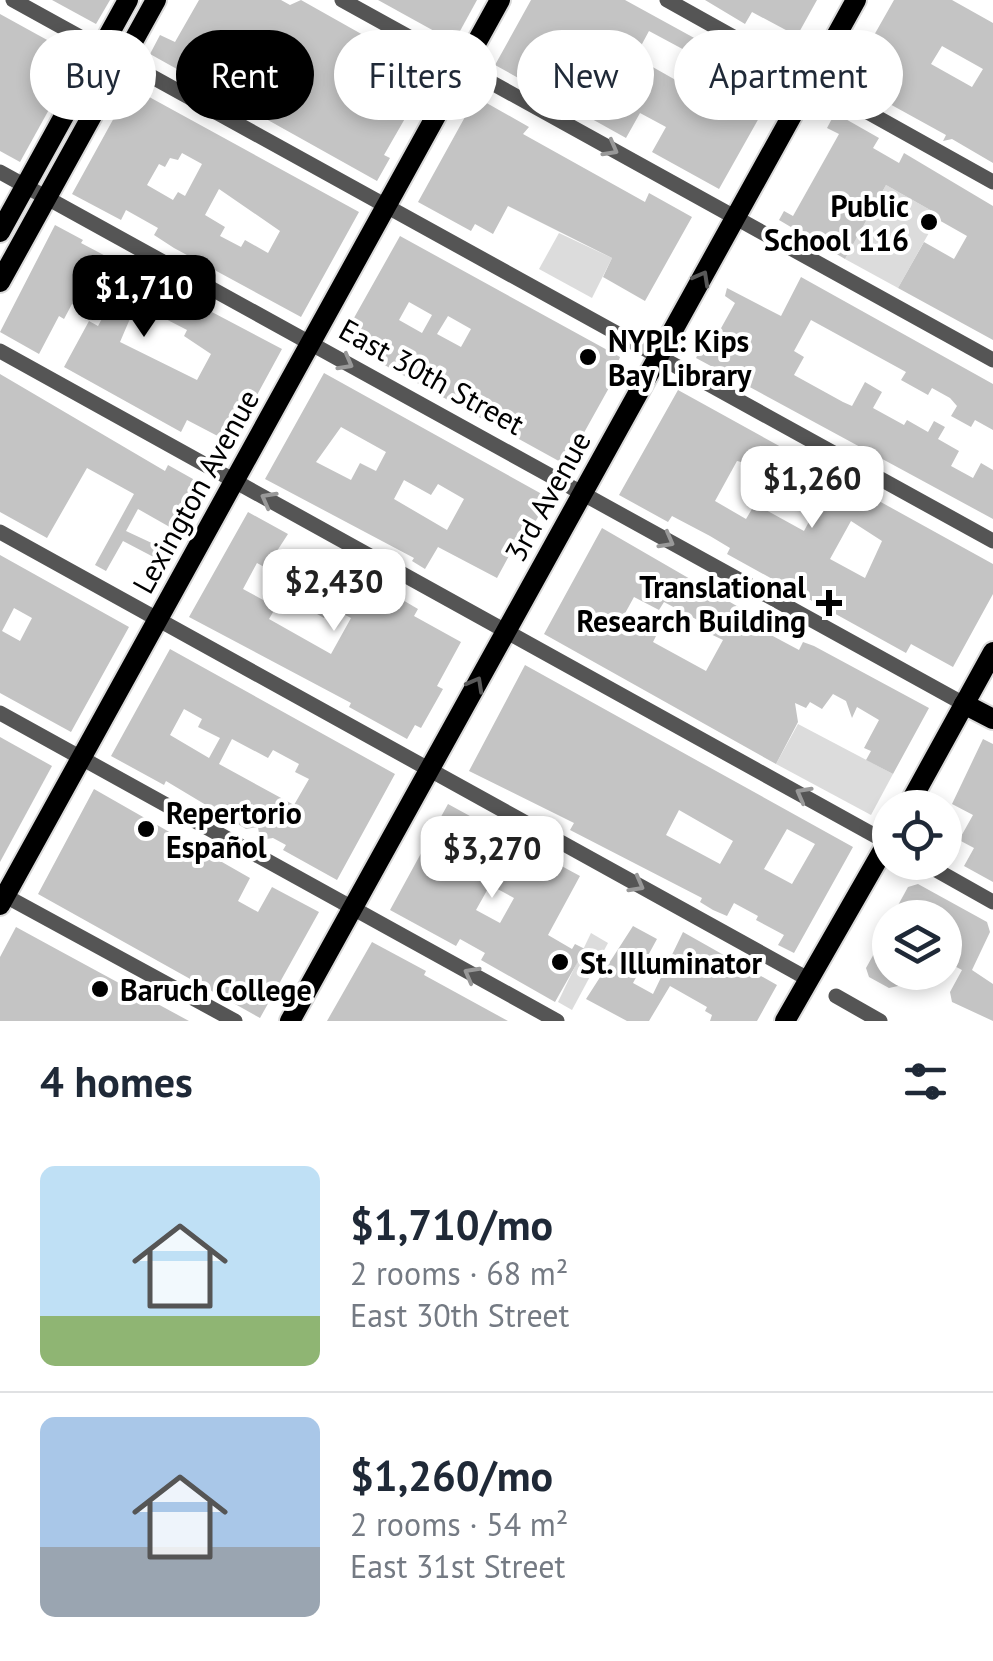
<!DOCTYPE html>
<html lang="en">
<head>
<meta charset="utf-8">
<style>
	body { margin:0; font-family:"PT Sans",sans-serif; background:#f2f2f3; color:#1f2937; height:100vh; display:flex; flex-direction:column; font-size:38px; white-space:nowrap }
	* { box-sizing:border-box; margin:0 }
	p { font-size:32px; color:#747a83 }
	.icon { flex:none; width:55px; height:55px; fill:none; stroke:currentColor; stroke-width:2; stroke-linecap:round; stroke-linejoin:round }
	.map { position:relative; height:1021px; overflow:hidden }
	.sheet { display:flex; flex-direction:column; background:#fff; flex:1 }
	.sheet>* { flex:none }
	.guide { position:absolute; left:30px; top:30px; width:935px; height:90px; display:flex; gap:20px }
	.buttons { position:absolute; left:872px; top:790px; display:grid; gap:20px }
	.buttons a { display:grid; place-items:center; width:90px; height:90px; border-radius:50%; background:#fff; box-shadow:0 5px 15px #0003; font-size:50px }
	.price { position:absolute; translate:-50% -85px; padding:0 22px; border-radius:20px; background:#fff; color:#222; font-size:32px; line-height:65px; filter:drop-shadow(0 2px 5px #0008) }
	.price::after { content:''; position:absolute; left:50%; top:60px; width:30px; height:22px; margin-left:-15px; background:inherit; clip-path:polygon(0 0,100% 0,50% 100%) }
	.price.on { background:#000; color:#fff }
	ul { padding:0; list-style:none }
	li { display:flex; align-items:center; gap:30px; height:250px; padding:0 40px }
	li+li { border-top:2px solid #e0e1e3 }
	li span { display:grid; place-items:center; flex:none; width:280px; height:200px; border-radius:15px; color:#555 }
	li>.icon { margin-inline-start:auto }
	span .icon { width:120px; height:120px; fill:#fffc; stroke-width:1 }
	li b { font-size:42px }
	h2 { display:flex; justify-content:space-between; align-items:center; height:120px; padding:0 40px; font-size:42px }
	.chip { padding:0 35px; border-radius:45px; background:#fff; box-shadow:0 5px 15px #0003; font-size:35px; line-height:90px }
	.chip.on { background:#000; color:#fff }
	.map>svg:first-child { display:block }
	.green { fill:#dcdcdc }
	.building { fill:#c4c4c4; fill-rule:evenodd }
	.lines { fill:none; stroke-linecap:round; stroke-linejoin:round }
	.major-casing { stroke:#dbdbdb; stroke-width:24 }
	.minor { stroke:#555; stroke-width:15 }
	.major { stroke:#000; stroke-width:20 }
	.oneway { stroke:#999 }
	.oneway2 { stroke:#595959 }
	.poi-dot { fill:#000; stroke:#fff; stroke-width:4 }
	.labels { text-anchor:middle; dominant-baseline:central; stroke-width:8; stroke-linejoin:round; paint-order:stroke }
	.poi-label { font-size:30px; font-weight:bold; fill:#000; stroke:#fff; text-anchor:start }
	.street-label { font-size:30px; fill:#000; stroke:#fff }
</style>
</head>
<body>
<div class="map">
<svg width="993" height="1021" viewBox="0 0 993 1021">
	<rect width="100%" height="100%" fill="#fff"/>
	<g class="green">
		<path d="M886 185 939 215 898 288 845 259Z"/>
		<path d="M559 233 612 258 592 298 539 269Z"/>
		<path d="M798 724 893 774 871 815 776 764Z"/>
		<path d="M591 933 608 943 572 1010 558 1002Z"/>
	</g>
	<g class="building">
		<path d="M52 0H110L96 24Z"/>
		<path d="M199 0H281L290 5 301 0 436 76 416 111 411 108 384 155 390 158 377 181 150 54 160 35 175 42Z"/>
		<path d="M378 0H477L454 42Z"/>
		<path d="M531 0H625L778 84 719 189 652 152 666 127 640 113 626 138 495 65ZM649 31 703 60 688 87 635 57Z"/>
		<path d="M705 0H817L797 36 752 12 745 24Z"/>
		<path d="M894 0H952L993 23V163L952 139 943 141 946 135 848 81ZM942 46 983 69 972 87 931 64Z"/>
		<path d="M0 14 78 57 20 162 0 151Z"/>
		<path d="M131 87 359 212 301 317 174 248 154 235 158 228 126 210 121 220 72 194ZM182 153 202 164 185 196 178 192 173 200 147 185 159 164 165 167 170 158 178 160ZM219 189 280 231 268 253 245 240 241 247 220 236 225 227 205 215Z"/>
		<path d="M476 97 529 127 523 134 645 202 649 193 692 217 645 301 603 277 612 258 508 206 493 234 475 224 471 231 418 202Z"/>
		<path d="M835 113 879 138 873 148 899 163 904 153 993 206V340L898 288 924 242 954 259 967 236 937 219 939 215 886 185 845 259 779 220 784 211 793 216 839 134 827 128Z"/>
		<path d="M55 225 83 240 81 243 282 349 231 443 187 420 181 432 64 367 89 321 98 326 111 302 89 290 79 308 72 304 64 319 59 316 39 354 0 332ZM132 314 155 320 158 315 187 330 184 336 211 354 197 380 120 342Z"/>
		<path d="M400 236 620 357 610 386 566 465 341 341ZM409 302 432 315 422 333 399 320ZM448 316 471 329 461 347 437 334Z"/>
		<path d="M801 277 993 384V430L975 420 971 427 951 416 957 406 950 398 932 388 928 395 901 380 906 372 811 320 794 351 804 357 794 375 843 402 852 406 865 382 882 392 873 408 904 425 907 420 928 432 934 421 945 427 938 439 959 451 951 466 973 478 981 463 993 470V519L696 358 703 344 710 348 735 303 725 296 727 288 781 316Z"/>
		<path d="M324 373 549 498 534 524 528 521 497 578 438 547 425 569 412 561 414 558 265 479ZM341 427 386 452 376 471 360 463 351 480 316 462ZM404 480 431 495 438 484 464 499 447 530 394 499Z"/>
		<path d="M0 374 165 471 168 465 209 488 182 534 138 509 126 531 171 552 165 563 123 541 106 571 95 565 134 494 87 468 47 538 0 512Z"/>
		<path d="M678 390 993 564V594L953 667 911 644 906 653 727 554 730 548 710 536 672 516 668 522 619 495ZM737 461 762 467 772 473 769 479 818 505 804 531 755 504 746 519 715 501ZM851 521 882 541 865 578 830 559Z"/>
		<path d="M248 512 288 534 266 568 257 563 243 589 276 607 269 619 331 654 351 618 330 607 324 618 305 607 333 559 418 609 414 616 461 642 437 686 443 689 421 728 415 725 407 739 349 707 351 703 189 617Z"/>
		<path d="M602 528 742 609 737 617 799 650 803 642 814 646 929 708 893 774 866 760 871 751 864 748 879 720 857 707 852 718 846 701 833 694 822 709 810 702 806 708 795 703 798 722 776 764 544 634ZM634 597 659 610 664 602 705 624 702 630 723 640 706 671 653 642 656 636 623 617Z"/>
		<path d="M0 555 129 627 71 732 0 693ZM14 608 32 618 20 641 2 631Z"/>
		<path d="M170 649 395 774 337 880 283 850 286 845 273 838 260 840 258 827 246 829 166 781 164 785 111 756ZM184 709 202 719 198 727 220 738 209 758 170 735ZM232 739 268 758 273 750 299 764 295 772 309 779 294 805 219 764Z"/>
		<path d="M525 665 853 847 794 953 778 945 784 935 756 920 758 916 734 903 727 916 713 910 700 902 702 898 570 830 574 823 469 771ZM679 810 733 841 720 864 666 835ZM787 829 815 844 792 884 764 869Z"/>
		<path d="M0 737 52 766 0 862Z"/>
		<path d="M983 739 993 744V882L964 866 974 848 959 840 973 815 952 804Z"/>
		<path d="M94 789 250 878 238 901 258 912 272 887 319 912 260 1018 38 894Z"/>
		<path d="M448 804 532 850 534 859 543 856 580 876 548 935 572 949 575 944 585 949 555 1002 481 960 485 953 460 939 456 946 390 910ZM490 885 514 898 500 923 476 910Z"/>
		<path d="M918 884 987 922 990 932 972 970 993 984V1021L952 1002 950 992 962 970 945 961V918H891L908 887Z"/>
		<path d="M890 925V972H905L898 986 889 988 869 977 866 968Z"/>
		<path d="M633 926 657 939 633 983 653 994 683 932 777 985 757 1021H710L712 1015 705 1011 707 1007 670 986 649 1021H627L586 999Z"/>
		<path d="M16 927 60 951 189 1021H0V957Z"/>
		<path d="M372 942 426 971 424 975 508 1021H327Z"/>
	</g>
	<g class="lines">
		<defs>
			<g id="major">
				<path d="M0 232 128 0"/>
				<path d="M0 282 156 0"/>
				<path d="M964 704 993 719"/>
				<path d="M907 808 993 652"/>
				<path d="M0 905 500 0"/>
				<path d="M290 1021 856 0"/>
				<path d="M785 1021 890 838"/>
			</g>
		</defs>
		<use href="#major" class="major-casing"/>
		<g class="minor">
			<path d="M13 0 993 541"/>
			<path d="M342 0 993 360"/>
			<path d="M667 0 993 182"/>
			<path d="M0 172 964 704"/>
			<path d="M0 351 890 844"/>
			<path d="M0 532 808 979"/>
			<path d="M0 713 557 1021"/>
			<path d="M922 862 993 902"/>
			<path d="M0 893 235 1021"/>
			<path d="M836 996 880 1021"/>
		</g>
		<use href="#major" class="major"/>
	</g>
	<defs><path id="oneway-chevron" d="M-2-3.5L2.5 0L-2 3.5" fill="none" stroke-width="1.6" stroke-linecap="round" stroke-linejoin="round" transform="scale(2.5)"/></defs>
	<g class="oneway">
		<use href="#oneway-chevron" transform="translate(611 149) rotate(29)"/>
		<use href="#oneway-chevron" transform="translate(346 363) rotate(29)"/>
		<use href="#oneway-chevron" transform="translate(268 499) rotate(-151)"/>
		<use href="#oneway-chevron" transform="translate(667 541) rotate(29)"/>
		<use href="#oneway-chevron" transform="translate(803 794) rotate(-151)"/>
		<use href="#oneway-chevron" transform="translate(637 885) rotate(29)"/>
		<use href="#oneway-chevron" transform="translate(471 974) rotate(-151)"/>
	</g>
	<g class="oneway2">
		<use href="#oneway-chevron" transform="translate(702 278) rotate(-61)"/>
		<use href="#oneway-chevron" transform="translate(476 684) rotate(-61)"/>
	</g>
	<g class="poi-dot">
		<circle cx="929" cy="222" r="10"/>
		<circle cx="588" cy="357" r="10"/>
		<path d="M824 588h10v10h10v10h-10v10h-10v-10h-10v-10h10z"/>
		<circle cx="146" cy="829" r="10"/>
		<circle cx="560" cy="962" r="10"/>
		<circle cx="100" cy="989" r="10"/>
	</g>
	<g class="labels">
		<g class="poi-label">
			<text x="909" y="205" text-anchor="end">Public<tspan x="909" dy="34">School 116</tspan></text>
			<text x="608" y="340">NYPL: Kips<tspan x="608" dy="34">Bay Library</tspan></text>
			<text x="806" y="586" text-anchor="end">Translational<tspan x="806" dy="34">Research Building</tspan></text>
			<text x="166" y="812">Repertorio<tspan x="166" dy="34">Español</tspan></text>
			<text x="580" y="962">St. Illuminator</text>
			<text x="120" y="989">Baruch College</text>
		</g>
		<g class="street-label">
			<text transform="translate(432 376) rotate(29)">East 30th Street</text>
			<text transform="translate(195 491) rotate(-61)">Lexington Avenue</text>
			<text transform="translate(547 496) rotate(-61)">3rd Avenue</text>
		</g>
	</g>
</svg>
<div class="buttons">
<a><svg class="icon" aria-label="locate" viewBox="0 0 24 24"><circle cx="12" cy="12" r="6"/><path d="M12 2v4M12 18v4M2 12h4M18 12h4"/></svg></a>
<a><svg class="icon" aria-label="layers" viewBox="0 0 24 24"><path d="M12 4l9 5-9 5-9-5zM3 14l9 5 9-5"/></svg></a>
</div>
<b class="price on" style="left:144px;top:340px">$1,710</b>
<b class="price" style="left:812px;top:531px">$1,260</b>
<b class="price" style="left:334px;top:634px">$2,430</b>
<b class="price" style="left:492px;top:901px">$3,270</b>
<div class="guide">
<a class="chip">Buy</a>
<a class="chip on">Rent</a>
<a class="chip">Filters</a>
<a class="chip">New</a>
<a class="chip">Apartment</a>
</div>
</div>
<section class="sheet">
<h2>4 homes<svg class="icon" aria-label="filters" viewBox="0 0 24 24"><path d="M4 7h16M4 17h16"/><circle cx="9" cy="7" r="2"/><circle cx="15" cy="17" r="2"/></svg></h2>
<ul>
<li><span style="background:linear-gradient(#bfe0f5 75%,#8fb573 0)"><svg class="icon" aria-label="home" viewBox="0 0 24 24"><path d="M3 11l9-7 9 7M6 9v11h12V9"/></svg></span><div><b>$1,710/mo</b><p>2 rooms · 68 m²</p><p>East 30th Street</p></div></li>
<li><span style="background:linear-gradient(#a9c7e8 65%,#9aa5b1 0)"><svg class="icon" aria-label="home" viewBox="0 0 24 24"><path d="M3 11l9-7 9 7M6 9v11h12V9"/></svg></span><div><b>$1,260/mo</b><p>2 rooms · 54 m²</p><p>East 31st Street</p></div></li>
</ul>
</section>
</body>
</html>
